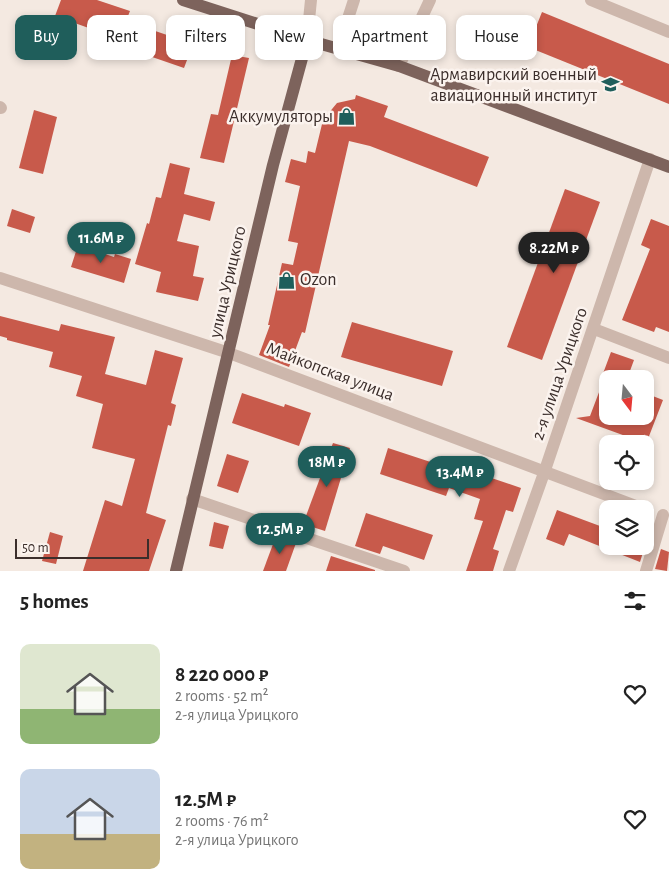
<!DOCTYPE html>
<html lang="en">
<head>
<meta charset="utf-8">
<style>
	body { margin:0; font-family:"Alegreya Sans",sans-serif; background:#f6f6f6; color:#222; height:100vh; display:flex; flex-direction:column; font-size:19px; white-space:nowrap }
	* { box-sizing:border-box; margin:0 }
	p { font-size:16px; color:#767676 }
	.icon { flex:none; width:28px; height:28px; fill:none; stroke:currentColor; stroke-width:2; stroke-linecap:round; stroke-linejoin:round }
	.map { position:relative; height:571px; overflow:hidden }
	.details { display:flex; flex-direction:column; background:#fff; flex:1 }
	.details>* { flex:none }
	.guide { position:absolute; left:15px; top:15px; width:640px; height:45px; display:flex; gap:10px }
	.needle { width:32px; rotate:164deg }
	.controls { position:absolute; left:599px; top:370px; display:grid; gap:10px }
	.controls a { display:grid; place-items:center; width:55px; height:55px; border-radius:10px; background:#fff; box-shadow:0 2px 8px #0003; font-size:25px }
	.scale { position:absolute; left:15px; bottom:12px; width:134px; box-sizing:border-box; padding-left:5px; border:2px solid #3b2e2b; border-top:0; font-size:14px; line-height:18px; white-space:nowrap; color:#3b2e2b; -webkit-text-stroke:4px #fbf3ee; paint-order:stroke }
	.price { position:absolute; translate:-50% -42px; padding:0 11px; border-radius:18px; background:#1f5e5b; color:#fff; font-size:16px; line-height:32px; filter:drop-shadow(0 1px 2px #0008) }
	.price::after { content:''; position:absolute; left:50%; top:30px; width:15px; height:11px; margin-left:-8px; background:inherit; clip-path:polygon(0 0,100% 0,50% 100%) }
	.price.selected { background:#222; color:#fff }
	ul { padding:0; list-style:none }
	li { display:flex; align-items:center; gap:15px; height:125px; padding:0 20px }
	li span { display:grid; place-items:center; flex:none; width:140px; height:100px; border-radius:10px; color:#555 }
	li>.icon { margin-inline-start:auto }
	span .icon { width:60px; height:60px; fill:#fffc; stroke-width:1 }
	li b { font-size:21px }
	h2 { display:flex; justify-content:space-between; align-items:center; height:60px; padding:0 20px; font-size:21px }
	.chip { padding:0 18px; border-radius:10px; background:#fff; box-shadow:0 2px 8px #0003; font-size:18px; line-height:45px }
	.chip.selected { background:#1f5e5b; color:#fff }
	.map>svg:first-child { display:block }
	.building { fill:#c85a4b }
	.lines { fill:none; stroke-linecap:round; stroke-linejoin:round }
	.minor { stroke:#cdb7ac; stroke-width:12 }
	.major { stroke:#7d635c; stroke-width:12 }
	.labels { text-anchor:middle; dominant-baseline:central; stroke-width:5; stroke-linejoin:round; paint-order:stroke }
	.poi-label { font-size:18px; fill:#3b2e2b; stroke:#fbf3ee; text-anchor:end }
	.street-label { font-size:18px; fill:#3b2e2b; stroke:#fbf3ee }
</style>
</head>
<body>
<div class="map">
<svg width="669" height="571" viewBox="0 0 669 571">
	<rect width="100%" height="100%" fill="#f4e9e1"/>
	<g class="building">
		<path d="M61 0H97L130 11 126 21 167 35 171 22 198 31 184 68 126 48 128 42 55 16Z"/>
		<path d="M542 12 669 64V104L528 47Z"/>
		<path d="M232 55 249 58 224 163 200 158 211 114 218 115Z"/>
		<path d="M356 95 388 106 384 117 489 157 477 187 370 146 349 141 305 333 302 332 289 367 259 355 270 325H268L282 263 293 265 298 243 288 241 300 186 285 182 291 159 306 163 308 151 315 153 323 120 337 103 355 99Z"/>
		<path d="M34 110 57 117 43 174 19 168Z"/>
		<path d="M170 163 190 168 184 194 215 202 210 221 184 214 177 241 199 246 193 276 204 278 198 301 156 292 161 272 135 264 147 223 149 224 156 197 161 198Z"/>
		<path d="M565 189 600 202 542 360 507 347Z"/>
		<path d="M12 209 35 217 30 233 7 226Z"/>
		<path d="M651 219 669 226V332L656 327 654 332 622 320 650 249 641 245Z"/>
		<path d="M78 245 114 257 115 254 131 259 124 283 71 267Z"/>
		<path d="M0 316 59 331 61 324 115 337 105 374 146 385 155 350 183 358 171 403 176 405 171 426 168 425 146 513 166 520 149 571H83L105 500 122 506 135 459 92 448 103 404 76 396 82 376 49 367 53 352 7 340V338L0 336Z"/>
		<path d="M352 322 453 351 442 386 341 357Z"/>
		<path d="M611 352 634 360 627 379H608V416H645V393L663 400 646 444 645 434 642 442 576 418 590 416 604 379H601Z"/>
		<path d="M242 393 284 407 285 404 311 413 299 446 232 423Z"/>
		<path d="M333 443 350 448 325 531 303 524Z"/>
		<path d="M388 448 461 472 462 468 521 488 513 512 506 510 493 549 499 551 493 571H466L483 521 474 519 480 499 449 488 446 496 380 474Z"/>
		<path d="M227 454 249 461 238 493 217 486Z"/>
		<path d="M557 510 608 529V546H645L640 562 569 534 564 546 546 539Z"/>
		<path d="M366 513 433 535 424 560 383 546 380 554 355 546Z"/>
		<path d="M214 522 229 526 223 549 209 546Z"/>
		<path d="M50 532 63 536 56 564 42 561Z"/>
		<path d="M276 536 296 543 286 571H263Z"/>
		<path d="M661 549 669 552 667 571 655 569Z"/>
		<path d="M331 556 375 570V571H326Z"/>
	</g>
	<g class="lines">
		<g class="minor">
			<path d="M591 0 669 32"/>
			<path d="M307 40 311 0"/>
			<path d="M338 49 354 0"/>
			<path d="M399 66 430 0"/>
			<path d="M0 107 1 108"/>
			<path d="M0 278 229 353 644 509"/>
			<path d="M594 329 669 358"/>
			<path d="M192 499 404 571"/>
			<path d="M509 571 544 473 650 159"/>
			<path d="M646 571 663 515"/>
		</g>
		<g class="major">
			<path d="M183 0 307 40 399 66 669 167"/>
			<path d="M176 571 273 165 307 40"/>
		</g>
	</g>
	<defs>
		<symbol id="university-bare" viewBox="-9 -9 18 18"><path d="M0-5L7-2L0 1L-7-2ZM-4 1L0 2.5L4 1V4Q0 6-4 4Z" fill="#1f5e5b" stroke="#fbf3ee" stroke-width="2.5" paint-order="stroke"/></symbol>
		<symbol id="shop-bare" viewBox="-9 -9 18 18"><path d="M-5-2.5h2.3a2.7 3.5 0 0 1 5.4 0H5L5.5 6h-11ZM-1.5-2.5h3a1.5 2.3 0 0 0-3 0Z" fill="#1f5e5b" stroke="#fbf3ee" stroke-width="2.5" paint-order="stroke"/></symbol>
	</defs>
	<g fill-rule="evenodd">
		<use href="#university-bare" x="598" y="72" width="25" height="25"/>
		<use href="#shop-bare" x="334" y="104" width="25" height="25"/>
		<use href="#shop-bare" x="274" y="268" width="25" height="25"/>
	</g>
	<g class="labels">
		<g class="poi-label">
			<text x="597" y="75">Армавирский военный<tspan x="597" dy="21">авиационный институт</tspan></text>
			<text x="333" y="117">Аккумуляторы</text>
			<text x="300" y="280" text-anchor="start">Ozon</text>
		</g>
		<g class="street-label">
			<text transform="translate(228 282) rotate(-77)">улица Урицкого</text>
			<text transform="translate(330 372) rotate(21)">Майкопская улица</text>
			<text transform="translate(560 374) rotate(-71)">2-я улица Урицкого</text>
		</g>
	</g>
</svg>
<div class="controls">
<a><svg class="needle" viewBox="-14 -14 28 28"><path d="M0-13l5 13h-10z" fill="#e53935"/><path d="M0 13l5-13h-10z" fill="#767676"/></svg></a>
<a><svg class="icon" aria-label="locate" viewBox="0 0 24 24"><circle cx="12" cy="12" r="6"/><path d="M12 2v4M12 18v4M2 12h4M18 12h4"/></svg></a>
<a><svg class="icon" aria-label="layers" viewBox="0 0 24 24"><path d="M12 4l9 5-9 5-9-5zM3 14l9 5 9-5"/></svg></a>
</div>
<div class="scale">50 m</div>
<b class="price" style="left:101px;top:264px">11.6M ₽</b>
<b class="price selected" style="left:554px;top:274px">8.22M ₽</b>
<b class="price" style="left:327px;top:488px">18M ₽</b>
<b class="price" style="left:460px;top:498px">13.4M ₽</b>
<b class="price" style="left:280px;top:555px">12.5M ₽</b>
<div class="guide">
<a class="chip selected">Buy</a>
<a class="chip">Rent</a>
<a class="chip">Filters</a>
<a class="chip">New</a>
<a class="chip">Apartment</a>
<a class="chip">House</a>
</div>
</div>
<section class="details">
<h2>5 homes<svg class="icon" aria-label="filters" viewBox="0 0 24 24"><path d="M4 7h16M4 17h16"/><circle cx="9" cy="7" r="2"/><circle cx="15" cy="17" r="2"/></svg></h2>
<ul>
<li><span style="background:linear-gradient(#dfe7d0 65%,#8fb573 0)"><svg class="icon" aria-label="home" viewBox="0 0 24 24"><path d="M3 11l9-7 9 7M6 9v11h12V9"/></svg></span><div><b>8 220 000 ₽</b><p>2 rooms · 52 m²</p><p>2-я улица Урицкого</p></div><svg class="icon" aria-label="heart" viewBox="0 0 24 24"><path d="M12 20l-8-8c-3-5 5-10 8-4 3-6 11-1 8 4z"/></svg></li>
<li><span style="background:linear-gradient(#c9d6e8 65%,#c2b280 0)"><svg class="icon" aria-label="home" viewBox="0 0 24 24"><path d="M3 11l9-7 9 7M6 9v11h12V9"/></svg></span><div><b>12.5M ₽</b><p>2 rooms · 76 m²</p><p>2-я улица Урицкого</p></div><svg class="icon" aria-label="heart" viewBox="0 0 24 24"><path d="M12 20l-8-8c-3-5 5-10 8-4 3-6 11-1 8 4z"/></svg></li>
</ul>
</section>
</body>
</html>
